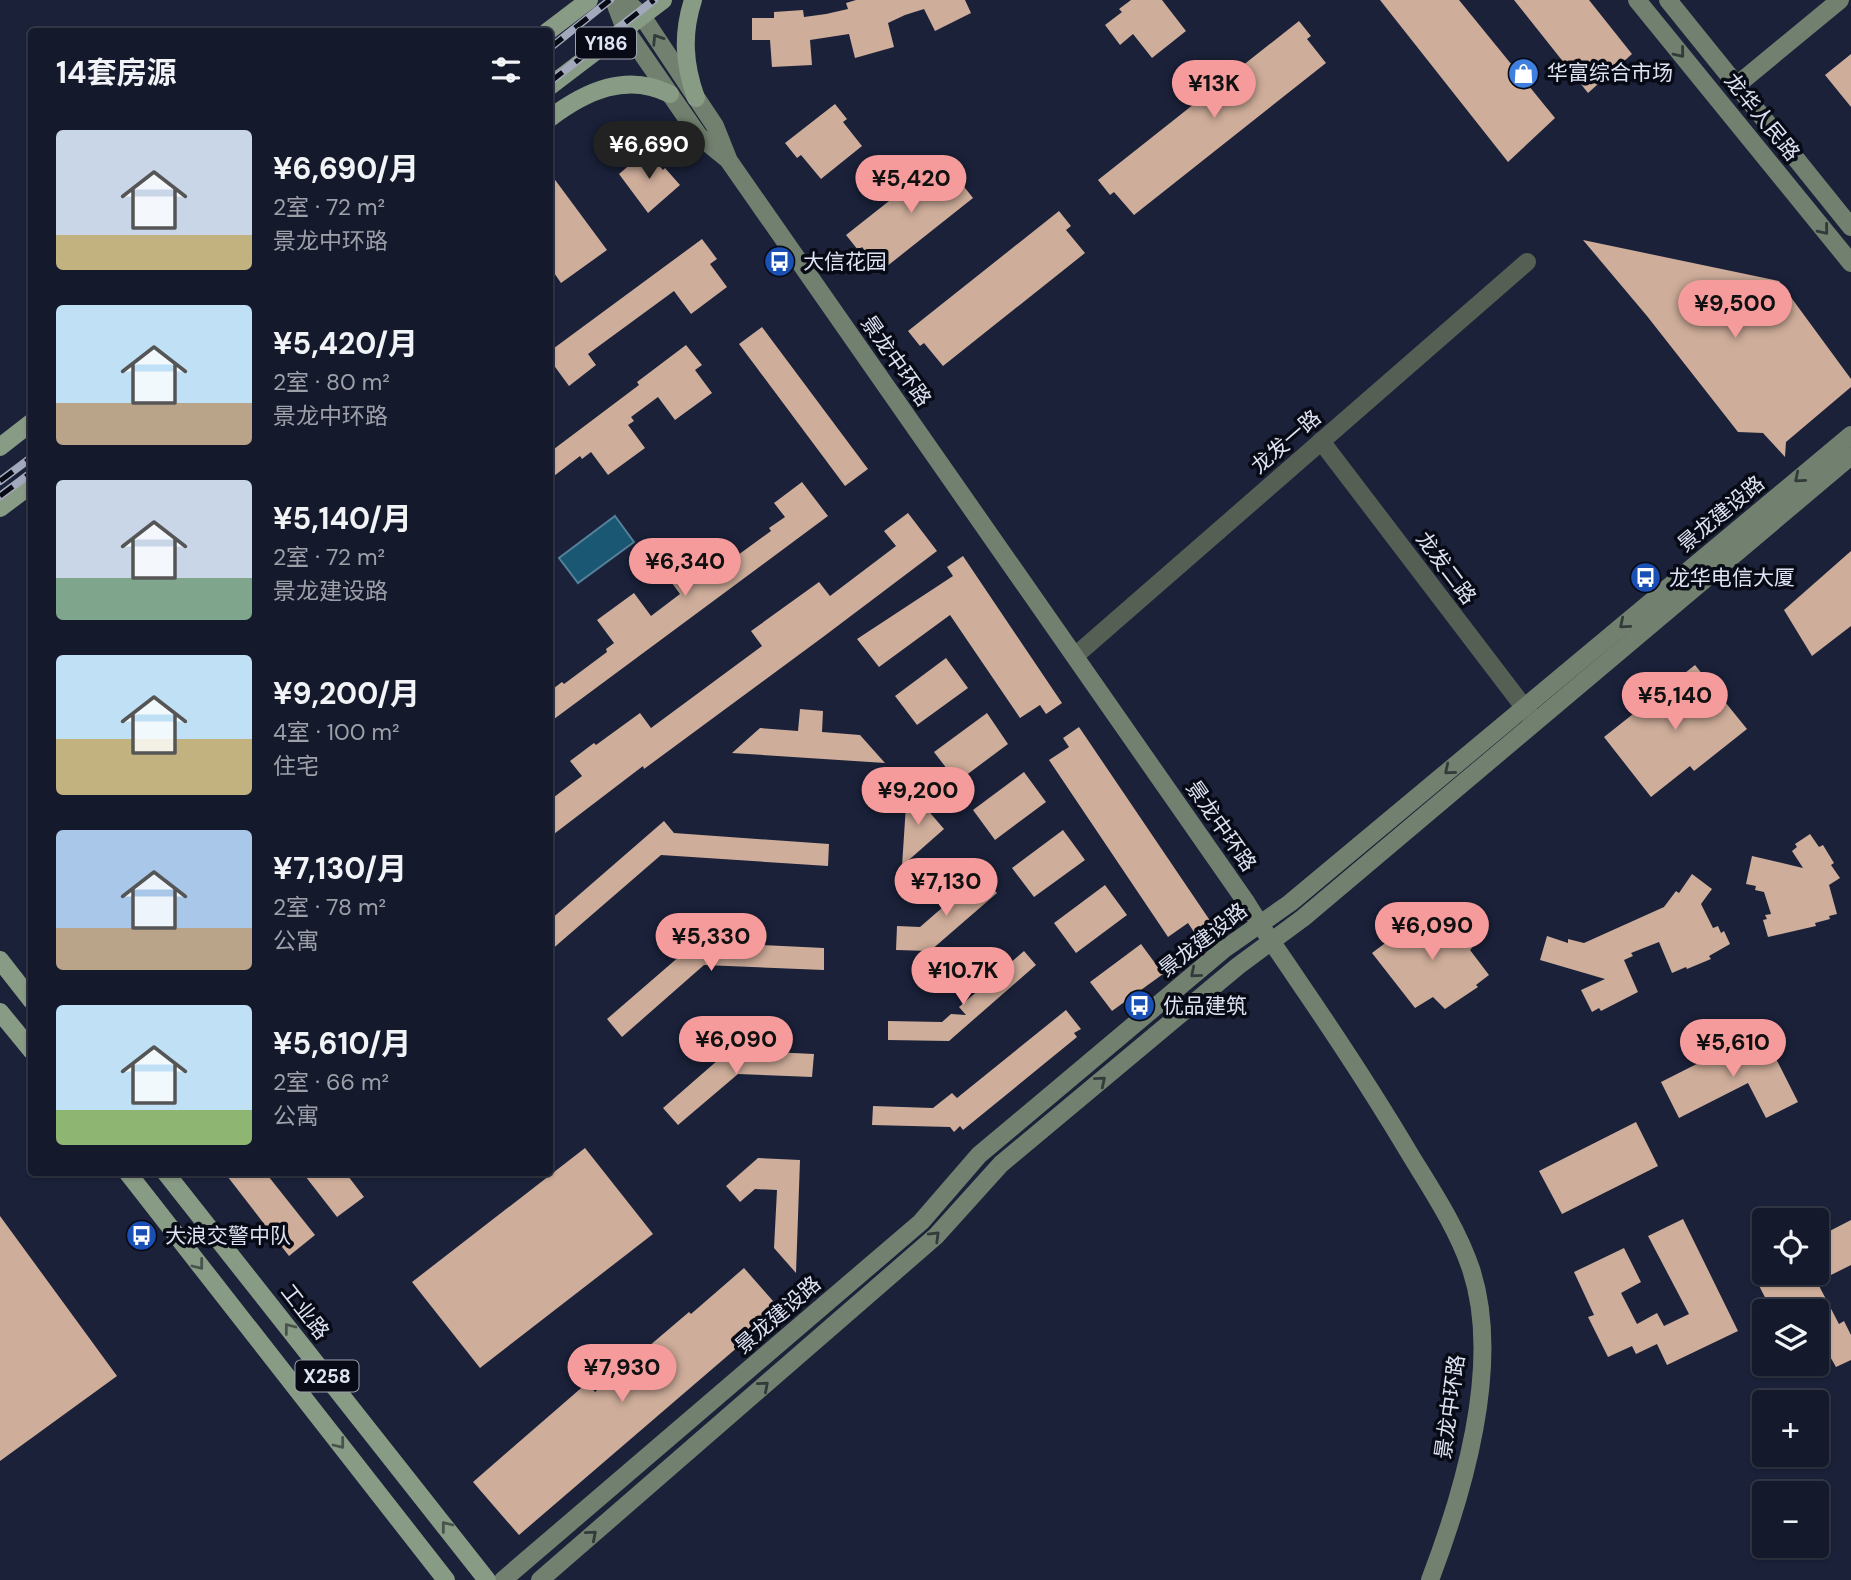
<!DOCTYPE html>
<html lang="zh">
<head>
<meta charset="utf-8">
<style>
	body { margin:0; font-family:"DM Sans","Noto Sans SC",sans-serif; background:#1d2233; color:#f1f3f6; height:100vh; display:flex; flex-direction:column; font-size:26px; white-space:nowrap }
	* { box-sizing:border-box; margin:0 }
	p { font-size:23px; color:#9da0a9 }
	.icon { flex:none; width:38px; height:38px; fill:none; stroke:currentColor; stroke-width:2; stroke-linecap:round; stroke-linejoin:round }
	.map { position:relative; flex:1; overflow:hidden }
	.drawer { position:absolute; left:28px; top:28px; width:525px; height:1148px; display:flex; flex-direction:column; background:#14192b; border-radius:7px; box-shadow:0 2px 5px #0004,0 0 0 2px #333847 }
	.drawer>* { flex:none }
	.fabs { position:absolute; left:1752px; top:1208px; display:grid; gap:14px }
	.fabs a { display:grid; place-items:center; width:77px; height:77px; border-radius:7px; background:#14192b; box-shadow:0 2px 5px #0004,0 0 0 2px #333847; font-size:35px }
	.price { position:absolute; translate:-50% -60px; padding:0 16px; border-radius:24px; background:#f59b9c; color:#111; font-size:23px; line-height:46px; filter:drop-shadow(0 2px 4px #0008) }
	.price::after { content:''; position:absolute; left:50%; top:42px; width:21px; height:16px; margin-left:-10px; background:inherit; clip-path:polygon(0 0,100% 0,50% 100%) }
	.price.selected { background:#222; color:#fff }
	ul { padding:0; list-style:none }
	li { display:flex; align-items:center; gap:21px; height:175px; padding:0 28px }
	li span { display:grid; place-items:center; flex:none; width:196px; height:140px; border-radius:7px; color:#555 }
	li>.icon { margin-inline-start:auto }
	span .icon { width:84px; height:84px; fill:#fffc; stroke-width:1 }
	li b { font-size:30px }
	h2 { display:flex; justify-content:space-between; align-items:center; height:84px; padding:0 28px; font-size:30px }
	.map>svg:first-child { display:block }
	.water { fill:#1a5773; stroke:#548199; stroke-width:2 }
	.building { fill:#cead9a }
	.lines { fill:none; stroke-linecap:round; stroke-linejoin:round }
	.street { stroke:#565f54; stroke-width:18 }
	.secondary { stroke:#72816f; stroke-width:18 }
	.primary { stroke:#889b84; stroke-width:18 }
	.rail-casing { stroke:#a3a9bc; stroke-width:8 }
	.rail { stroke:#080b16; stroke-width:5; stroke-dasharray:16; stroke-linecap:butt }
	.oneway { stroke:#323a3a }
	.oneway2 { stroke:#48534d }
	.labels { text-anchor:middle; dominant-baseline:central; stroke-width:7; stroke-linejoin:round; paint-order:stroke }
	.shield { fill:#080b16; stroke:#9da2b1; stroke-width:2 }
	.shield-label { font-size:19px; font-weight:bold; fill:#dde3f3 }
	.poi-label { font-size:21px; fill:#dde3f3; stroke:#080b16; text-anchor:start }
	.street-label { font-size:21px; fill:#dde3f3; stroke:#080b16 }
</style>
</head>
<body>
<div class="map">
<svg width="1851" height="1580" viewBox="0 0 1851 1580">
	<rect width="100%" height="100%" fill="#1a2139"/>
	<path class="water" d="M615 516 634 542 578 583 559 558Z"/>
	<g class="building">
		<path d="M856 0H965L971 13 935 31 924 9 905 15 888 23 894 47 855 58 849 34 810 40 812 65 772 67 770 40H752V18H774V12L803 10 804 17 826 14 848 9 846 3Z"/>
		<path d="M1131 0H1162L1186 31 1152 58 1133 34 1120 45 1105 25 1122 12 1119 9Z"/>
		<path d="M1380 0H1459L1555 118 1508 162Z"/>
		<path d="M1514 0H1589L1632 54 1588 93Z"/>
		<path d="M1299 21 1311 36 1307 39 1326 63 1134 215 1114 192 1110 195 1098 180Z"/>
		<path d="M1851 54V107L1825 75Z"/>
		<path d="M835 104 847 119 843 122 862 146 821 179 801 155 797 158 785 143Z"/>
		<path d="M646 151 663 170 665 168 680 185 648 213 619 174Z"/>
		<path d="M946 156 959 171 954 174 973 198 881 271 862 247 858 250 846 235Z"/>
		<path d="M550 173 607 250 561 283 550 267Z"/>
		<path d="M1059 211 1071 226 1066 230 1085 253 943 366 924 343 920 346 908 331Z"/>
		<path d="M702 239 717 259 710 264 727 287 691 314 674 291 588 354 596 365 569 386 550 360V351Z"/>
		<path d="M1583 240 1779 281 1851 379V387L1786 442 1785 457 1763 433 1738 432 1647 316Z"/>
		<path d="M762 327 868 469 845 486 739 344Z"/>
		<path d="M686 345 702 365 695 370 712 393 675 420 658 397 631 417 634 421 628 425 645 448 608 475 591 452 582 459 580 456 550 479V452L639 385 637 382Z"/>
		<path d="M802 482 828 516 550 722V691L562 682 564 684 607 652 606 649 614 643 597 620 634 593 651 616 680 594 663 571 700 544 716 567 725 561 727 563 771 531 769 528 785 517 774 503Z"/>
		<path d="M908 513 937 551 823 637 644 769 643 766 550 837V800L582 776 570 761 594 743 596 745 640 713 651 728 762 646 751 631 819 582 830 596 896 546 884 531Z"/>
		<path d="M1851 551V626L1812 656 1784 610Z"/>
		<path d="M963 556 1062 703 1046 714 1040 705 1020 718 950 615 879 667 857 639 953 576 947 567Z"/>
		<path d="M946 658 968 688 917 725 895 696Z"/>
		<path d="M1695 665 1747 729 1694 771 1690 766 1651 797 1604 737Z"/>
		<path d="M800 709 823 711 822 732 860 735 885 763 732 753 760 728 798 731Z"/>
		<path d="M987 713 1008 744 957 782 934 752Z"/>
		<path d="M1079 727 1211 922 1194 932 1188 923 1168 937 1049 760 1069 747 1063 738Z"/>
		<path d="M1024 772 1046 802 995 840 973 810Z"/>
		<path d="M907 786 944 829 902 866 906 805Z"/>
		<path d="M664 821 674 833 829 844 828 866 661 855 550 951V920Z"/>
		<path d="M1063 830 1085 860 1034 897 1012 868Z"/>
		<path d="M1810 834 1819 847 1823 845 1834 863 1831 865 1840 878 1829 885 1837 914 1829 916 1830 919 1815 923 1816 926 1768 937 1763 920 1767 919 1765 915 1771 914 1764 892 1755 890 1756 886 1746 884 1752 856 1803 868 1792 851 1797 847 1795 844Z"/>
		<path d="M981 874 997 893 930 951 896 950 897 926 920 927Z"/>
		<path d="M1692 874 1712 889 1701 904 1713 928 1718 926 1721 933 1724 931 1730 944 1709 956 1711 959 1687 969 1686 967 1672 973 1659 942 1631 953 1633 956 1624 960 1638 992 1601 1011 1599 1008 1592 1012 1581 990 1605 979 1540 960 1547 936 1568 943V939L1584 943 1664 907 1676 891 1679 893Z"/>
		<path d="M1105 885 1127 915 1076 953 1054 923Z"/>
		<path d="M1414 912 1437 941 1468 918 1483 936 1470 950 1489 975 1476 985 1478 987 1445 1009 1433 997 1415 1008 1372 953 1396 935 1391 929Z"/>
		<path d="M696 942 824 948V970L704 965 622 1037 607 1019Z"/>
		<path d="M1141 944 1163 974 1112 1011 1090 982Z"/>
		<path d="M1024 951 1036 965 949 1041 888 1040V1021L942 1022 951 1014 966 1015 959 1007Z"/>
		<path d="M1066 1010 1081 1029 1074 1033 1077 1037 963 1130 960 1126 954 1132 950 1127 872 1125 873 1106 933 1108 952 1093 957 1098Z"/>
		<path d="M1762 1031 1798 1102 1766 1118 1748 1083 1679 1118 1661 1082Z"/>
		<path d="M709 1049 814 1054 812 1077 738 1074 678 1125 663 1108 718 1060Z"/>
		<path d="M1636 1122 1658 1166 1562 1214 1539 1171Z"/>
		<path d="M585 1148 653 1234 480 1368 412 1282Z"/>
		<path d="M758 1158 800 1160 796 1273 774 1248 777 1190 755 1189 740 1202 726 1186Z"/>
		<path d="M224 1172H265L315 1235 289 1256Z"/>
		<path d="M302 1172H345L364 1197 337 1217Z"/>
		<path d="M0 1216 117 1376 0 1461Z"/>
		<path d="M1683 1219 1738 1331 1667 1365 1657 1344 1636 1354 1632 1346 1608 1357 1588 1317 1594 1315 1574 1272 1624 1248 1641 1282 1621 1293 1637 1324 1657 1313 1664 1326 1689 1314 1648 1236Z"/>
		<path d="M1851 1220V1265L1817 1282 1839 1324 1844 1321 1851 1335V1360L1836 1367 1828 1353 1816 1359V1311H1772L1752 1272H1816V1238Z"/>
		<path d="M744 1268 781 1310 519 1535 473 1482 587 1383 595 1392 689 1312 691 1314Z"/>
	</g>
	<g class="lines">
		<g class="street">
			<path d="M1321 441 1533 719"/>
			<path d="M1075 656 1527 262"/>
		</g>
		<g class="secondary">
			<path d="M614 0 625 29 699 136 726 158"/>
			<path d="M625 0 642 16 715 126 729 161 1246 902C1263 930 1281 955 1299 982 1338 1039 1376 1097 1411 1156 1433 1192 1457 1228 1471 1269 1502 1363 1464 1491 1430 1580"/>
			<path d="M1637 0 1851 263"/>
			<path d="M1668 0 1851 227"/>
			<path d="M1737 85 1840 0"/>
			<path d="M503 1580 921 1222 979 1155 1223 950 1290 903 1851 435"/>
			<path d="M540 1580 936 1236 1001 1164 1238 966 1303 918 1851 456"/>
		</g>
		<g class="primary">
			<path d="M693 0C682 34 684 64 696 98"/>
			<path d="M547 32 589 0"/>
			<path d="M550 86 663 0"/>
			<path d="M550 118C586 91 627 72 670 94"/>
			<path d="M0 447 32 422"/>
			<path d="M0 508 32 484"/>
			<path d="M0 960 32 1001"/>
			<path d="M0 1012 32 1051"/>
			<path d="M127 1172 446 1580"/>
			<path d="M165 1172 487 1580"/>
		</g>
		<defs>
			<g id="rail">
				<path d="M550 48 610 0"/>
				<path d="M550 82 654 0"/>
				<path d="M0 481 32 457"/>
				<path d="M0 496 32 472"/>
			</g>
		</defs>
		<use href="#rail" class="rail-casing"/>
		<use href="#rail" class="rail"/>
	</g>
	<defs><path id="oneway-chevron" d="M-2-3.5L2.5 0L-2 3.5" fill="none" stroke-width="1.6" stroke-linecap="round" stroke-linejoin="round" transform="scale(1.75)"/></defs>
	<g class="oneway">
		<use href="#oneway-chevron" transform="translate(657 39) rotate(-123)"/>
		<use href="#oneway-chevron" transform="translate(1680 53) rotate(51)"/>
		<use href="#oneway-chevron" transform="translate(1824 230) rotate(51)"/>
		<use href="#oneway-chevron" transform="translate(1799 478) rotate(140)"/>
		<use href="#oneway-chevron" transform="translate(1624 624) rotate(140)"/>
		<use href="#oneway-chevron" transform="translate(1449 770) rotate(140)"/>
		<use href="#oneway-chevron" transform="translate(1195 973) rotate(140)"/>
		<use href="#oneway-chevron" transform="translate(1101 1081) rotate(-40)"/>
		<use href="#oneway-chevron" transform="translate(935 1236) rotate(-44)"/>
		<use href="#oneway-chevron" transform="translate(764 1386) rotate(-41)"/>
		<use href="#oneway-chevron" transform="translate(592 1535) rotate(-41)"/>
	</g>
	<g class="oneway2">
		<use href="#oneway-chevron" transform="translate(199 1265) rotate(52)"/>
		<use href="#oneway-chevron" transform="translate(289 1328) rotate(-128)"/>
		<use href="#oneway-chevron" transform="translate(340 1444) rotate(52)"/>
		<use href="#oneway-chevron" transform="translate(446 1526) rotate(-128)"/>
	</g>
	<defs>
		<symbol id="shop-disc" viewBox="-11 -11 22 22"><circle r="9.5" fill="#3f7fe0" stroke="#080b16"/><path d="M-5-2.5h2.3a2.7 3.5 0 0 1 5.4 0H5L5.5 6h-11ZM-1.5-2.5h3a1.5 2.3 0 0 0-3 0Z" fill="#fff"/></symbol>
		<symbol id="bus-disc" viewBox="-11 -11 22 22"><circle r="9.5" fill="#1a4fb4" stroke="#080b16"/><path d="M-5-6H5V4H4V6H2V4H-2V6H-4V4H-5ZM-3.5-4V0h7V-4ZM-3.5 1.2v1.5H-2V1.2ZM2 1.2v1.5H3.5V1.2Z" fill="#fff"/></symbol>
	</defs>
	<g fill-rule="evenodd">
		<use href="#shop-disc" x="1506" y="56" width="35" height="35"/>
		<use href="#bus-disc" x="762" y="244" width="35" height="35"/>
		<use href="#bus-disc" x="1628" y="560" width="35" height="35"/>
		<use href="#bus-disc" x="1122" y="988" width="35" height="35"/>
		<use href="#bus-disc" x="124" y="1218" width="35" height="35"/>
	</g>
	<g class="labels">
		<g class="shield">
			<rect x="576" y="27.5" width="60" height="31" rx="5"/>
			<rect x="295.5" y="1360.5" width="63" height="31" rx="5"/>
		</g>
		<g class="shield-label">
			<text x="606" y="43">Y186</text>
			<text x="327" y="1376">X258</text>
		</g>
		<g class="poi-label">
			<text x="1547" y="73">华富综合市场</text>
			<text x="803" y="262">大信花园</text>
			<text x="1669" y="578">龙华电信大厦</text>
			<text x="1163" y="1006">优品建筑</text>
			<text x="165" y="1236">大浪交警中队</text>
		</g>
		<g class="street-label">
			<text transform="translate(1762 117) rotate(51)">龙华人民路</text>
			<text transform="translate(896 361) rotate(55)">景龙中环路</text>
			<text transform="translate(1286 442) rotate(-41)">龙发一路</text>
			<text transform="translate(1721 514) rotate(-40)">景龙建设路</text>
			<text transform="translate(1446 568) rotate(53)">龙发二路</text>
			<text transform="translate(1221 826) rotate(55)">景龙中环路</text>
			<text transform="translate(1203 940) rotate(-38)">景龙建设路</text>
			<text transform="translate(305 1312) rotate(52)">工业路</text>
			<text transform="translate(778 1315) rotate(-41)">景龙建设路</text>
			<text transform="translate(1450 1407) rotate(-82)">景龙中环路</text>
		</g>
	</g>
</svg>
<div class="fabs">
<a><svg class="icon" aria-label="locate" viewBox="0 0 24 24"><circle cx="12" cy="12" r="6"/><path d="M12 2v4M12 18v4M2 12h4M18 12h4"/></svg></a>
<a><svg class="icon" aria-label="layers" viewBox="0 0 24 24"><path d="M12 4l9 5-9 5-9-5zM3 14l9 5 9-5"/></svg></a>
<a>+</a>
<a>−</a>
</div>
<b class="price" style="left:1214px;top:120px">¥13K</b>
<b class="price selected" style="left:649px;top:181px">¥6,690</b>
<b class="price" style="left:911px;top:215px">¥5,420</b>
<b class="price" style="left:1735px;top:340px">¥9,500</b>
<b class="price" style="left:685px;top:598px">¥6,340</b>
<b class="price" style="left:1675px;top:732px">¥5,140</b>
<b class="price" style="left:918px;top:827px">¥9,200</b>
<b class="price" style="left:946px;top:918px">¥7,130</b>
<b class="price" style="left:1432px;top:962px">¥6,090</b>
<b class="price" style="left:711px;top:973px">¥5,330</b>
<b class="price" style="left:963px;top:1007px">¥10.7K</b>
<b class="price" style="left:736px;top:1076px">¥6,090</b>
<b class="price" style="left:1733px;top:1079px">¥5,610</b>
<b class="price" style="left:622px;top:1404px">¥7,930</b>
<section class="drawer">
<h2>14套房源<svg class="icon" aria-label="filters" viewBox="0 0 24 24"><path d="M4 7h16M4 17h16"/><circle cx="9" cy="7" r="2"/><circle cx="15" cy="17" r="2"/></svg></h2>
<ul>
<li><span style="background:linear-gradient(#c9d6e8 75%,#c2b280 0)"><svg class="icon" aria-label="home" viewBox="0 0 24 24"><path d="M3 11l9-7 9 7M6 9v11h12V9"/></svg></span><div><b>¥6,690/月</b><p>2室 · 72 m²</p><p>景龙中环路</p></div></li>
<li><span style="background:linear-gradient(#bfe0f5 70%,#b9a48a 0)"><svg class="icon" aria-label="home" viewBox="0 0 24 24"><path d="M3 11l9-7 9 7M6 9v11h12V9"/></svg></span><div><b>¥5,420/月</b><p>2室 · 80 m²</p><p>景龙中环路</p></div></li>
<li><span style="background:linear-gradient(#c9d6e8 70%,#7fa58c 0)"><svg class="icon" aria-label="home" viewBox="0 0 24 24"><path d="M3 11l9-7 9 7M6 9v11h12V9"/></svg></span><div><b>¥5,140/月</b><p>2室 · 72 m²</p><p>景龙建设路</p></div></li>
<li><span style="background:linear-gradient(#bfe0f5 60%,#c2b280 0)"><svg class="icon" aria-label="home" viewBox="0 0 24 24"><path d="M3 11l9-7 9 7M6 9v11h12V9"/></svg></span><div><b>¥9,200/月</b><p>4室 · 100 m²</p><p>住宅</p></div></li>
<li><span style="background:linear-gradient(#a9c7e8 70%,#b9a48a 0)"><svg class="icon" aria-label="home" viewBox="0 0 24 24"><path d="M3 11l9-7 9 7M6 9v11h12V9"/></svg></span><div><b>¥7,130/月</b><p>2室 · 78 m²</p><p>公寓</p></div></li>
<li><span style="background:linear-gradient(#bfe0f5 75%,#8fb573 0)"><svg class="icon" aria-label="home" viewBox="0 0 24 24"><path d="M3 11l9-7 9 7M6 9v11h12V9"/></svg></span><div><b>¥5,610/月</b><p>2室 · 66 m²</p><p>公寓</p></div></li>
</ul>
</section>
</div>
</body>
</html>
